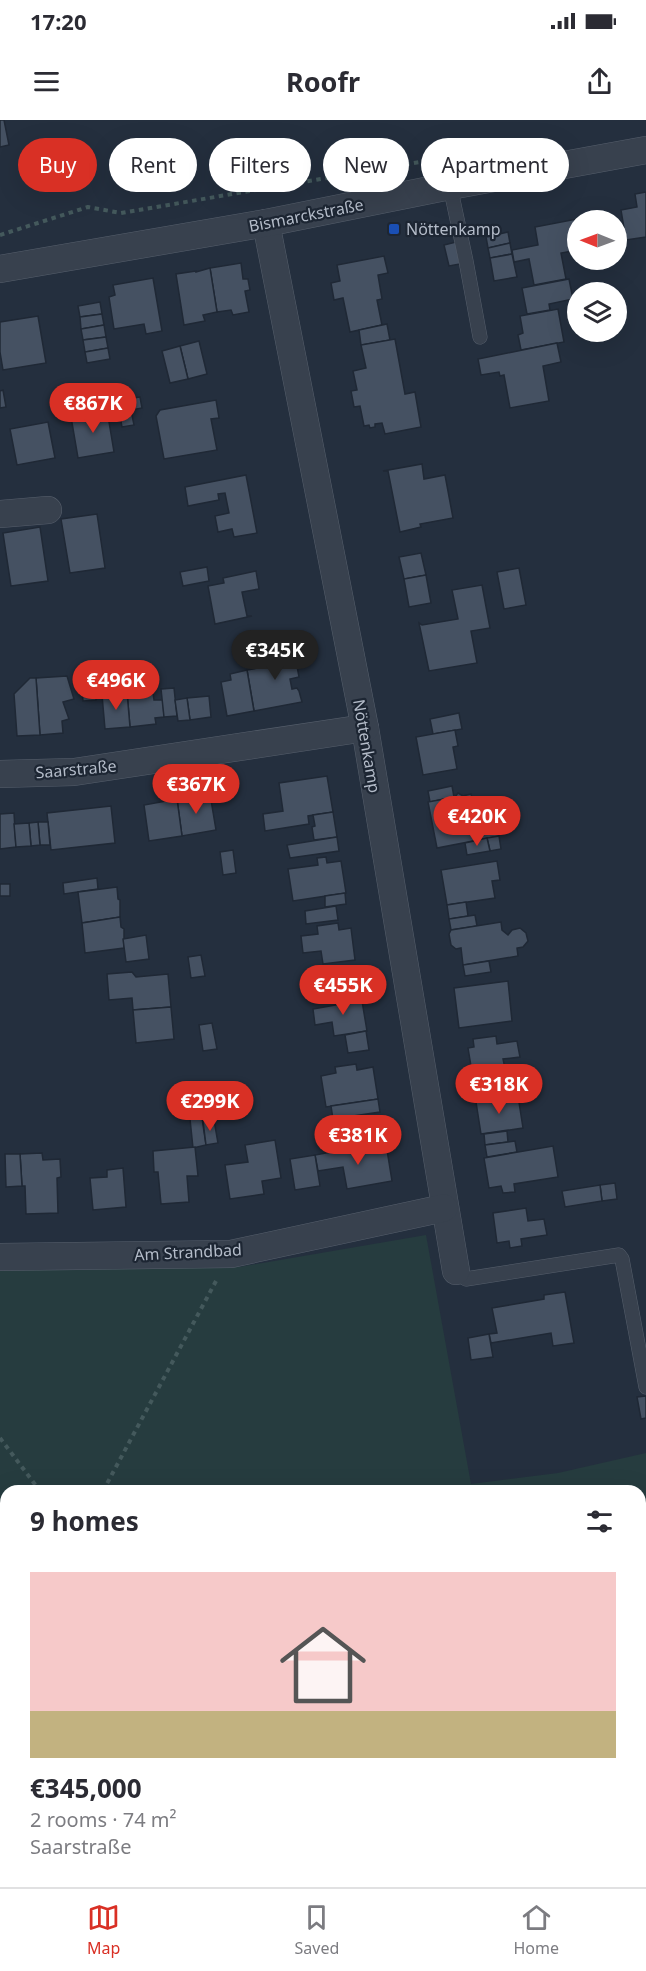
<!DOCTYPE html>
<html lang="en">
<head>
<meta charset="utf-8">
<style>
	body { margin:0; font-family:"Noto Sans",sans-serif; background:#f2f2f3; color:#2b2b33; height:100vh; display:flex; flex-direction:column; font-size:22px; white-space:nowrap }
	* { box-sizing:border-box; margin:0 }
	p { font-size:20px; color:#7c7c81 }
	.icon { flex:none; width:33px; height:33px; fill:none; stroke:currentColor; stroke-width:2; stroke-linecap:round; stroke-linejoin:round }
	.map { position:relative; flex:1; overflow:hidden }
	.drawer { position:absolute; left:0px; top:1365px; width:646px; height:402px; display:flex; flex-direction:column; background:#fff; border-radius:18px 18px 0 0; box-shadow:0 6px 24px #0002 }
	.drawer>* { flex:none }
	.hud { position:absolute; left:18px; top:18px; width:610px; height:54px; display:flex; gap:12px }
	.needle { width:39px; rotate:271deg }
	.buttons { position:absolute; left:567px; top:90px; display:grid; gap:12px }
	.buttons a { display:grid; place-items:center; width:60px; height:60px; border-radius:50%; background:#fff; box-shadow:0 6px 24px #0002; font-size:30px }
	.price { position:absolute; translate:-50% -51px; padding:0 14px; border-radius:21px; background:#d93025; color:#fff; font-size:20px; line-height:39px; filter:drop-shadow(0 2px 3px #0008) }
	.price::after { content:''; position:absolute; left:50%; top:36px; width:18px; height:14px; margin-left:-9px; background:inherit; clip-path:polygon(0 0,100% 0,50% 100%) }
	.price.current { background:#222; color:#fff }
	ul { padding:0; list-style:none }
	li { display:grid; align-content:center; gap:12px; height:318px; padding:0 30px }
	li span { display:grid; place-items:center; height:186px; border-radius:0px; color:#555 }
	li>.icon { margin-inline-start:auto }
	span .icon { width:108px; height:108px; fill:#fffc; stroke-width:1 }
	li b { font-size:26px }
	h2 { display:flex; justify-content:space-between; align-items:center; height:72px; padding:0 30px; font-size:26px }
	.chip { padding:0 21px; border-radius:27px; background:#fff; box-shadow:0 6px 24px #0002; font-size:21px; line-height:54px }
	.chip.current { background:#d93025; color:#fff }
	.status { display:flex; justify-content:space-between; align-items:center; height:42px; padding:0 30px; background:#fff; direction:ltr }
	.status svg { height:16px; fill:currentColor }
	header { display:flex; justify-content:space-between; align-items:center; height:78px; padding:0 30px; background:#fff; font-size:27px; font-weight:700 }
	.tabs { display:flex; justify-content:space-around; align-items:center; height:84px; border-top:2px solid #e1e1e2; background:#fff; font-size:16px; color:#7c7c81 }
	.tabs a { display:grid; justify-items:center; gap:3px }
	.tabs .current { color:#d93025 }
	.map>svg:first-child { display:block }
	.green { fill:#263c3f }
	.water { fill:#394c67 }
	.lines { fill:none; stroke-linecap:round; stroke-linejoin:round }
	.stream { stroke:#394c67; stroke-width:8 }
	.building { fill:#455162; stroke:#1f2835; stroke-width:1.5 }
	.service-casing { stroke:#565f6c; stroke-width:15 }
	.minor-casing { stroke:#565f6c; stroke-width:28 }
	.path { stroke:#44595c; stroke-width:4; stroke-dasharray:4.5 4.5; stroke-linecap:butt }
	.service { stroke:#38414e; stroke-width:14 }
	.minor { stroke:#38414e; stroke-width:27 }
	.transit-dot { fill:#1a4fb4; stroke:#1d2633; stroke-width:2 }
	.labels { text-anchor:middle; dominant-baseline:central; stroke-width:4.5; stroke-linejoin:round; paint-order:stroke }
	.street-label { font-size:16px; fill:#b4bcc9; stroke:#1d2633 }
	.poi-label { font-size:16px; fill:#b4bcc9; stroke:#1d2633; text-anchor:start }
</style>
</head>
<body>
<div class="status"><b>17:20</b><svg viewBox="0 0 49 12"><path d="M0 12V9h3v3zM5 12V6h3v6zM10 12V3h3v9zM15 12V0h3v12zM26 1h20v11H26zM47 4h2v5h-2z"/></svg></div>
<header><svg class="icon" aria-label="menu" viewBox="0 0 24 24"><path d="M4 6h16M4 12h16M4 18h16"/></svg>Roofr<svg class="icon" aria-label="share" viewBox="0 0 24 24"><path d="M12 15V3M7 8l5-5 5 5M5 13v7h14v-7"/></svg></header>
<div class="map">
<svg width="646" height="1767" viewBox="0 0 646 1767">
	<rect width="100%" height="100%" fill="#242f3e"/>
	<path class="green" d="M426 1115 471 1364 558 1353 646 1333V1767H172L170 1761H640V1371H6V1644L0 1642V1150L239 1147Z"/>
	<path class="water" d="M0 1642 6 1644V1761H170L172 1767H0Z"/>
	<g class="lines">
		<g class="stream">
			<path d="M0 1478 6 1481"/>
			<path d="M266 1761 268 1767"/>
			<path d="M311 1761 318 1767"/>
		</g>
	</g>
	<g class="building">
		<path d="M0 0H4L9 25 0 27Z"/>
		<path d="M646 72V117L626 120 621 90 637 87 635 74Z"/>
		<path d="M582 98 583 100H578V130L561 133 566 159 534 165 529 139 514 142 512 130 538 125 535 107Z"/>
		<path d="M508 112 510 123 488 128 486 117Z"/>
		<path d="M456 122 460 144 449 146 444 125Z"/>
		<path d="M510 123 512 134 490 138 488 128Z"/>
		<path d="M512 134 517 157 494 161 490 138Z"/>
		<path d="M384 136 388 153 378 155 382 179 377 180 382 205 350 212 343 178 334 180 331 163 340 161 337 145Z"/>
		<path d="M241 143 243 159H248L250 170 245 171 249 192 233 195 231 190 217 192 210 148Z"/>
		<path d="M210 148 217 192 203 195 205 201 184 205 176 154 196 151V152Z"/>
		<path d="M153 158 162 211 146 214 144 204 114 209 109 177 115 175 113 165Z"/>
		<path d="M569 159 573 179 549 184 550 190 527 194 522 168Z"/>
		<path d="M100 182 102 194 80 197 78 186Z"/>
		<path d="M558 189 564 222 521 230 518 215 523 213 520 196Z"/>
		<path d="M102 194 104 205 81 209 80 197Z"/>
		<path d="M38 196 46 243 3 250 0 232V202Z"/>
		<path d="M387 204 390 220 361 225 359 210Z"/>
		<path d="M104 205 106 217 83 220 81 209Z"/>
		<path d="M106 217 108 228 85 232 83 220Z"/>
		<path d="M395 219 405 274 415 272 421 307 385 314 382 303 375 304V307L370 308 369 305 364 306 360 286 354 287 351 271 357 270 353 251 366 248 361 225Z"/>
		<path d="M199 221 207 254 188 259 180 226Z"/>
		<path d="M557 223 561 242 543 246 549 281 510 288 504 255 500 256 499 252 481 255 478 239Z"/>
		<path d="M180 226 188 259 170 263 162 231Z"/>
		<path d="M108 228 110 239 87 243 85 232Z"/>
		<path d="M3 270 6 287 0 288V271Z"/>
		<path d="M140 277 142 288 131 290 134 305 122 307 117 280Z"/>
		<path d="M216 280 219 298 211 299 217 330 164 339 156 296 160 290Z"/>
		<path d="M107 290 114 332 78 338 71 297Z"/>
		<path d="M48 302 55 338 17 345 10 309Z"/>
		<path d="M422 344 424 359 445 355 453 398 420 404 421 407 400 412 388 351H383Z"/>
		<path d="M246 355 257 413 234 417 232 409 218 412 215 396 229 393 225 373 218 374 219 380 188 386 185 367Z"/>
		<path d="M97 394 105 448 70 453 61 399Z"/>
		<path d="M40 407 48 461 11 466 3 413Z"/>
		<path d="M421 433 426 455 404 459 399 437Z"/>
		<path d="M207 447 209 461 183 466 180 452Z"/>
		<path d="M519 448 526 485 504 489 497 452Z"/>
		<path d="M256 451 259 469 242 472 247 496H252L215 504 208 466 224 463 223 458Z"/>
		<path d="M426 455 431 483 409 487 404 459Z"/>
		<path d="M482 465 490 508 471 511 477 543 429 551 419 503 422 505 458 499 452 470Z"/>
		<path d="M266 514 268 528 244 533 241 519Z"/>
		<path d="M294 529 299 557 290 559 292 569 297 568 299 571 302 582 254 591 247 550 264 547 262 535Z"/>
		<path d="M247 550 254 591 227 596 221 562 231 560 230 554Z"/>
		<path d="M80 552H94L96 580 83 581Z"/>
		<path d="M67 556 74 579 63 582 69 599 62 601 63 613 40 615 36 558Z"/>
		<path d="M30 558H36L40 615 17 616 14 574Z"/>
		<path d="M151 558 154 580H163L164 597 155 598 156 604 130 607 126 561Z"/>
		<path d="M174 568 177 596 164 597 161 569Z"/>
		<path d="M127 572 130 607 105 609 102 575Z"/>
		<path d="M209 576 211 597 190 600 187 578Z"/>
		<path d="M187 578 190 600 178 601 175 580Z"/>
		<path d="M459 593 462 609 433 614 430 599Z"/>
		<path d="M455 610 458 626 453 627 457 649 423 655 416 617Z"/>
		<path d="M327 656 333 692 308 696 309 704 265 711 263 694 283 691 279 663Z"/>
		<path d="M452 666 454 677 430 682 428 671Z"/>
		<path d="M458 673 463 676 471 674 473 682 501 678 507 709 497 711 499 716 437 728 428 682 455 677Z"/>
		<path d="M210 674 216 710 182 716 177 679Z"/>
		<path d="M177 679 182 716 149 721 144 685Z"/>
		<path d="M111 686 115 723 51 730 47 693Z"/>
		<path d="M333 692 337 717 314 720 312 707 315 706 313 695Z"/>
		<path d="M14 693 16 727 0 729V694Z"/>
		<path d="M38 702H48L50 725H40Z"/>
		<path d="M38 702 40 725 31 726 29 703Z"/>
		<path d="M29 703 31 726 16 727 14 704Z"/>
		<path d="M499 716 501 729 490 731 487 718Z"/>
		<path d="M337 717 339 731 290 738 287 725Z"/>
		<path d="M487 718 490 731 467 735 465 723Z"/>
		<path d="M233 730 236 753 223 755 220 732Z"/>
		<path d="M326 737 327 743 341 741 346 773 293 781 288 749 318 745 317 738Z"/>
		<path d="M497 741 500 760 492 761 495 778 447 785 441 750Z"/>
		<path d="M97 758 98 769 64 774 63 763Z"/>
		<rect x="0" y="764" width="10" height="12"/>
		<path d="M117 767 118 779 120 780V797L82 803 78 772Z"/>
		<path d="M345 773 346 784 325 787V776Z"/>
		<path d="M466 782 468 796 449 799 447 785Z"/>
		<path d="M336 786 338 800 306 804 305 791Z"/>
		<path d="M475 795 477 806 451 810 449 799Z"/>
		<path d="M120 797 121 807 124 809V828L85 833 82 803Z"/>
		<path d="M501 802 502 810 508 815 512 810 520 808 526 813 528 821 523 827 517 828 518 836 463 845 461 828 456 829 451 825 449 814 451 810Z"/>
		<path d="M338 803 339 810 351 808 355 840 323 844 321 831 303 833 301 816 318 814 317 806Z"/>
		<path d="M146 815 149 839 126 842 123 819Z"/>
		<path d="M201 835 205 856 191 858 188 837Z"/>
		<path d="M489 841 491 852 465 856 463 845Z"/>
		<path d="M132 852 136 857 168 854 171 887 133 890 132 878 109 880 107 854Z"/>
		<path d="M508 861 512 901 459 908 454 868Z"/>
		<path d="M350 874 352 882 362 881 367 911 334 916 332 902 315 905 313 889 336 885 334 876Z"/>
		<path d="M171 887 174 919 136 923 133 890Z"/>
		<path d="M212 903 217 929 203 931 199 905Z"/>
		<path d="M366 911 369 930 348 933 345 915Z"/>
		<path d="M496 916 497 924 517 921 520 937 503 939 506 953 473 958 468 928 474 927 473 919Z"/>
		<path d="M356 944 357 950 373 947 378 979 326 987 321 956 336 953 335 947Z"/>
		<path d="M506 953 507 966 481 970 479 957Z"/>
		<path d="M518 976 523 1008 481 1014 476 982Z"/>
		<path d="M378 979 380 992 333 999 331 986Z"/>
		<path d="M202 998 206 1025 193 1028 190 999Z"/>
		<path d="M214 1000 218 1023 206 1025 203 1001Z"/>
		<path d="M507 1011 508 1022 485 1025 484 1014Z"/>
		<path d="M275 1020 281 1058 262 1061 264 1074 230 1079 225 1045 248 1042 245 1025Z"/>
		<path d="M515 1021 517 1032 487 1037 485 1025Z"/>
		<path d="M553 1026 558 1057 514 1064 515 1072 503 1073 501 1066 489 1068 484 1038Z"/>
		<path d="M195 1027 198 1056H187L189 1082 161 1084 158 1052H154L153 1031Z"/>
		<path d="M358 1027 359 1034 387 1030 392 1061 347 1069 343 1047 318 1051 315 1035Z"/>
		<path d="M42 1033 43 1040 60 1039 61 1057 57 1058 58 1093 26 1094 25 1066H22L20 1034Z"/>
		<path d="M5 1034H20L22 1066 6 1067Z"/>
		<path d="M315 1035 320 1066 295 1070 290 1039Z"/>
		<path d="M123 1048 126 1087 93 1090 90 1058 107 1057V1050Z"/>
		<path d="M615 1063 617 1079 602 1081 600 1065Z"/>
		<path d="M600 1065 602 1081 565 1087 562 1071Z"/>
		<path d="M526 1088 528 1101 544 1099 547 1115 521 1119 522 1126 510 1128 509 1121 497 1123 493 1093Z"/>
		<path d="M565 1172 574 1223 553 1226 551 1213 491 1223 489 1214 497 1213 492 1188 544 1179V1175Z"/>
		<path d="M489 1214 493 1237 471 1240 468 1218Z"/>
		<path d="M646 1276V1298L641 1299 637 1277Z"/>
	</g>
	<g class="lines">
		<defs>
			<g id="service">
				<path d="M450 66 466 141 480 217"/>
				<path d="M456 1151 466 1159 619 1135 622 1139 646 1267"/>
				<path d="M0 1576 6 1577"/>
				<path d="M231 1761 233 1767"/>
			</g>
			<g id="minor">
				<path d="M266 103 365 608 456 1151"/>
				<path d="M0 149 266 103 450 66 646 30"/>
				<path d="M0 394 48 390"/>
				<path d="M0 654 74 652 365 608"/>
				<path d="M0 1137 231 1134 444 1088"/>
			</g>
		</defs>
		<use href="#service" class="service-casing"/>
		<use href="#minor" class="minor-casing"/>
		<g class="path">
			<path d="M0 115 88 87 121 93 426 41"/>
			<path d="M0 1318 40 1371"/>
			<path d="M103 1371 216 1161"/>
			<path d="M0 1526 6 1533"/>
		</g>
		<use href="#service" class="service"/>
		<use href="#minor" class="minor"/>
	</g>
	<rect class="transit-dot" x="388" y="103" width="12" height="12" rx="3"/>
	<g class="labels">
		<g class="street-label">
			<text transform="translate(306 95) rotate(-11)">Bismarckstraße</text>
			<text transform="translate(367 626) rotate(80)">Nöttenkamp</text>
			<text transform="translate(76 649) rotate(-5)">Saarstraße</text>
			<text transform="translate(188 1132) rotate(-3)">Am Strandbad</text>
		</g>
		<g class="poi-label">
			<text x="406" y="109">Nöttenkamp</text>
		</g>
	</g>
</svg>
<div class="buttons">
<a><svg class="needle" viewBox="-14 -14 28 28"><path d="M0-13l5 13h-10z" fill="#e53935"/><path d="M0 13l5-13h-10z" fill="#7c7c81"/></svg></a>
<a><svg class="icon" aria-label="layers" viewBox="0 0 24 24"><path d="M12 4l9 5-9 5-9-5zM3 14l9 5 9-5"/></svg></a>
</div>
<b class="price" style="left:93px;top:314px">€867K</b>
<b class="price current" style="left:275px;top:561px">€345K</b>
<b class="price" style="left:116px;top:591px">€496K</b>
<b class="price" style="left:196px;top:695px">€367K</b>
<b class="price" style="left:477px;top:727px">€420K</b>
<b class="price" style="left:343px;top:896px">€455K</b>
<b class="price" style="left:499px;top:995px">€318K</b>
<b class="price" style="left:210px;top:1012px">€299K</b>
<b class="price" style="left:358px;top:1046px">€381K</b>
<div class="hud">
<a class="chip current">Buy</a>
<a class="chip">Rent</a>
<a class="chip">Filters</a>
<a class="chip">New</a>
<a class="chip">Apartment</a>
</div>
<section class="drawer">
<h2>9 homes<svg class="icon" aria-label="filters" viewBox="0 0 24 24"><path d="M4 7h16M4 17h16"/><circle cx="9" cy="7" r="2"/><circle cx="15" cy="17" r="2"/></svg></h2>
<ul>
<li><span style="background:linear-gradient(#f6c9c9 75%,#c2b280 0)"><svg class="icon" aria-label="home" viewBox="0 0 24 24"><path d="M3 11l9-7 9 7M6 9v11h12V9"/></svg></span><div><b>€345,000</b><p>2 rooms · 74 m²</p><p>Saarstraße</p></div></li>
</ul>
</section>
</div>
<nav class="tabs">
<a class="current"><svg class="icon" aria-label="map" viewBox="0 0 24 24"><path d="M3 6l6-2 6 2 6-2v14l-6 2-6-2-6 2zM9 4v14M15 6v14"/></svg>Map</a>
<a><svg class="icon" aria-label="saved" viewBox="0 0 24 24"><path d="M7 4h10v16l-5-4-5 4z"/></svg>Saved</a>
<a><svg class="icon" aria-label="home" viewBox="0 0 24 24"><path d="M3 11l9-7 9 7M6 9v11h12V9"/></svg>Home</a>
</nav>
</body>
</html>
